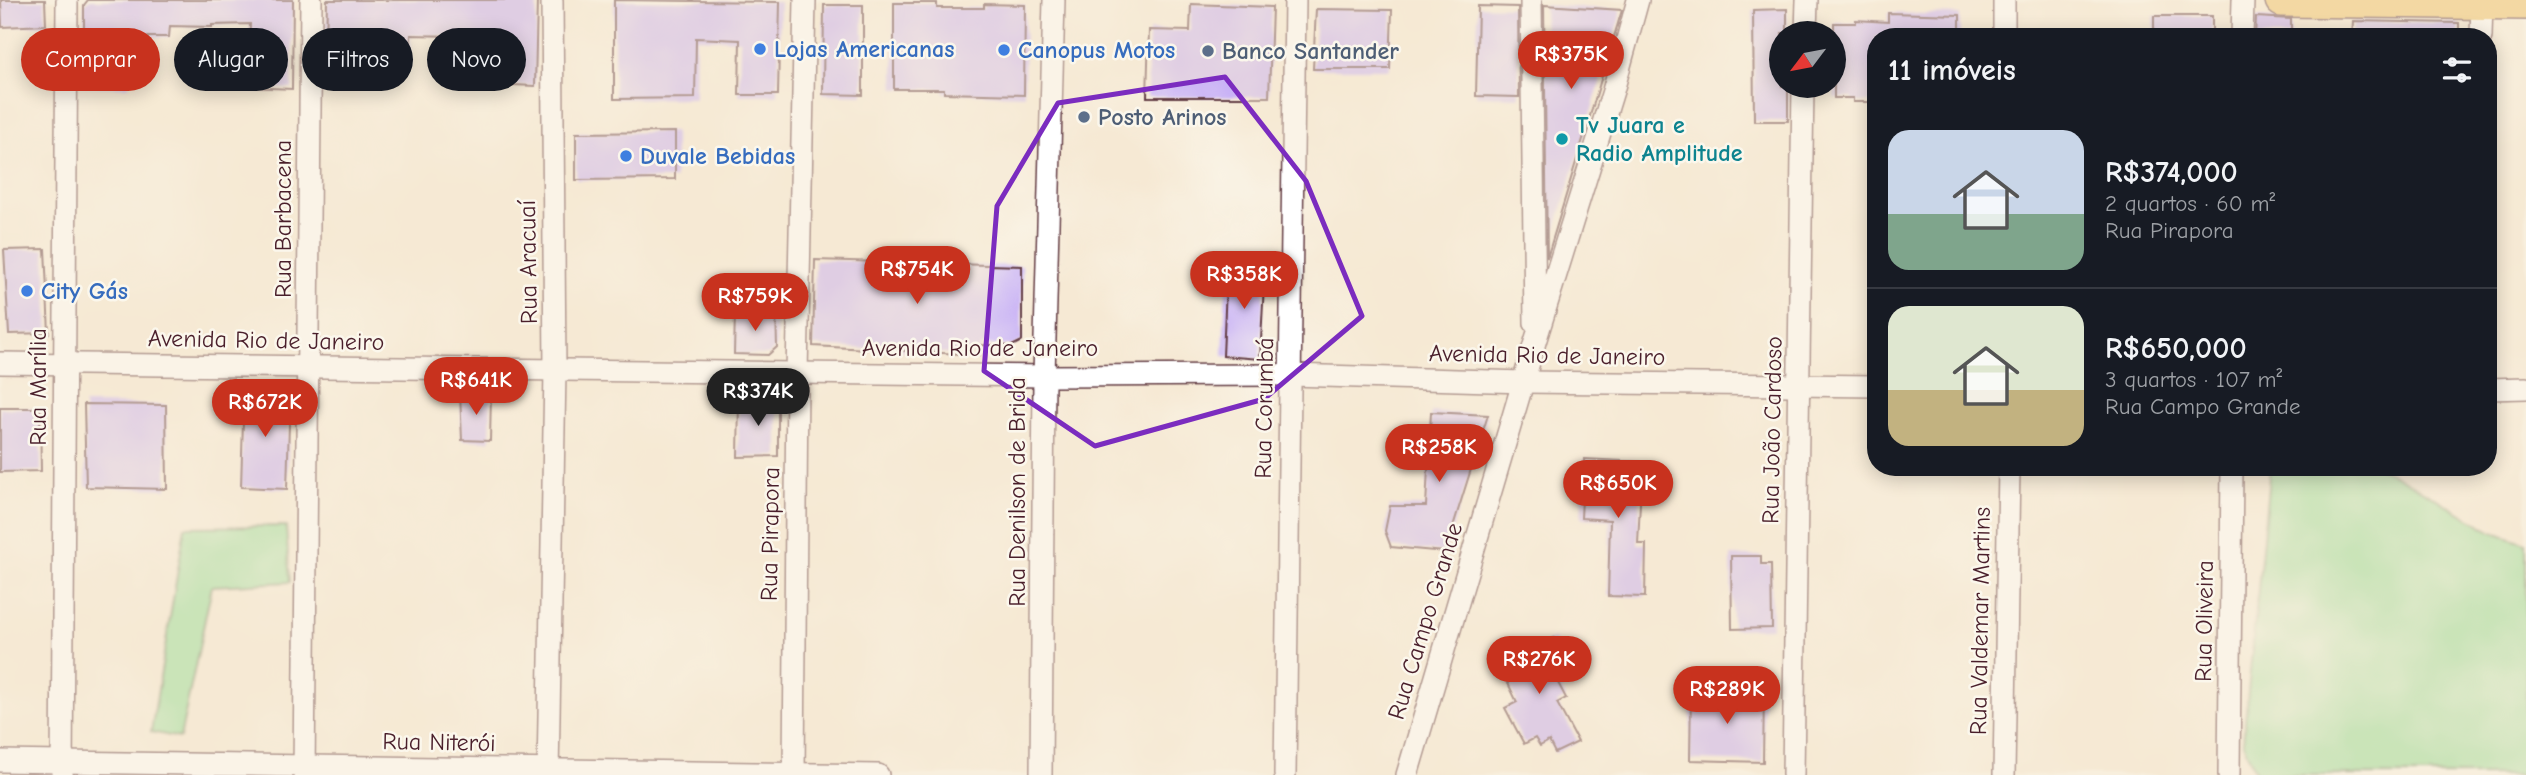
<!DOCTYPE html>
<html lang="pt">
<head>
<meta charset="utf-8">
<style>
	body { margin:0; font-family:"Comic Neue",sans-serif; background:#242831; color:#f1f3f6; height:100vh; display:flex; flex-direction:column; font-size:26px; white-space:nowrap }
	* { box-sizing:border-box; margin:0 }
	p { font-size:23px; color:#9ea1a6 }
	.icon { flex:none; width:38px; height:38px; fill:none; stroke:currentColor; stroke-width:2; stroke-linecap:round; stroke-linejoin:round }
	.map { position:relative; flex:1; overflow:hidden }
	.side { position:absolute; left:1867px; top:28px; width:630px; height:448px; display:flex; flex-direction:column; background:#171b24; border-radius:28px; box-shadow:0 4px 18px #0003 }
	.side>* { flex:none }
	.banner { position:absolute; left:21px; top:28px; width:665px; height:63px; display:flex; gap:14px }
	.needle { width:46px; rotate:238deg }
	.buttons { position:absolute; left:1769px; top:21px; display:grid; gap:14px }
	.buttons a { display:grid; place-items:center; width:77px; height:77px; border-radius:50%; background:#171b24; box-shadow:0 4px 18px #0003; font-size:35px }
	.price { position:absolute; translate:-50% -60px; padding:0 16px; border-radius:24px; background:#c8321e; color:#fff; font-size:23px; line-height:46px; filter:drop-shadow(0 2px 4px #0008) }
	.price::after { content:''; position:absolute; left:50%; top:42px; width:21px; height:16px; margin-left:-10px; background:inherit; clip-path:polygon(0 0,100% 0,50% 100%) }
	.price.selected { background:#222; color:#fff }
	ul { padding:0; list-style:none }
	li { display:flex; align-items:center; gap:21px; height:175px; padding:0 21px }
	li+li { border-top:2px solid #363941 }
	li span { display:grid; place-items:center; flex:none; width:196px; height:140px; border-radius:21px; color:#555 }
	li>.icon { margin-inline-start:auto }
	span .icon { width:84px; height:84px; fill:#fffc; stroke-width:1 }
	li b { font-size:30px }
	h2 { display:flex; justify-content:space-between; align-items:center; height:84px; padding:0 21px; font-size:30px }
	.pill { padding:0 24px; border-radius:32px; background:#171b24; box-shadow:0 4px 18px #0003; font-size:24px; line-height:63px }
	.pill.selected { background:#c8321e; color:#fff }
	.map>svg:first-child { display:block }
	.green { fill:#94dd98; stroke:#6f7e62; stroke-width:2 }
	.building { fill:#c3aaf7 }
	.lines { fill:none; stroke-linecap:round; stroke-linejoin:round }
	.street-casing { stroke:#643d44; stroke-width:24 }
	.primary-casing { stroke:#643d44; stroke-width:36 }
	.street { stroke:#fff; stroke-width:21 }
	.primary { stroke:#efc469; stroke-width:33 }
	.marked { fill:none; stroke:#7b2cbf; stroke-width:5; stroke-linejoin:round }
	.shop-dot { fill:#3f7fe0; stroke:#fbf7ec; stroke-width:2.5 }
	.service-dot { fill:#5c6f8a; stroke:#fbf7ec; stroke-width:2.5 }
	.culture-dot { fill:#0f9aa8; stroke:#fbf7ec; stroke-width:2.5 }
	.labels { text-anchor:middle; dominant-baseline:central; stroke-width:5; stroke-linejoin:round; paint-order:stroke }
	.shop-label { font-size:24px; font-weight:bold; fill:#366cbe; stroke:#fbf7ec; text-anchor:start }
	.service-label { font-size:24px; font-weight:bold; fill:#4e5e75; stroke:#fbf7ec; text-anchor:start }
	.culture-label { font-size:24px; font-weight:bold; fill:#0d838f; stroke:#fbf7ec; text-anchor:start }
	.street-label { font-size:24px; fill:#4a1f2b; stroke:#fbf7ec }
</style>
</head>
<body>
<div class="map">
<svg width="2526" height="775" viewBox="0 0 2526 775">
	<rect width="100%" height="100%" fill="#fbf7ec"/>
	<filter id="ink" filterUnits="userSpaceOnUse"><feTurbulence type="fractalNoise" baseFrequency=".0143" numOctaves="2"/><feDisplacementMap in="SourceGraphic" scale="14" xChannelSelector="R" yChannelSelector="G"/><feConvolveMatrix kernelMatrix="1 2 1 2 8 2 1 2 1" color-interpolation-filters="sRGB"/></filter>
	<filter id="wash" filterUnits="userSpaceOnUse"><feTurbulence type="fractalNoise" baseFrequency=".00686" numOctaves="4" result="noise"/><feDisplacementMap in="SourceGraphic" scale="28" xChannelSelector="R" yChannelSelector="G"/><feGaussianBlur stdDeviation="1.57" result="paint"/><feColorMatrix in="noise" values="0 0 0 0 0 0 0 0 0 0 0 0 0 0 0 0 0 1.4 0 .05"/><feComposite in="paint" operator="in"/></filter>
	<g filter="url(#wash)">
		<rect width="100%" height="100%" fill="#f6e9d4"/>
		<g class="green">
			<path d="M2270 467H2374L2394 474 2493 532 2526 543V775H2257L2243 743Z"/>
			<path d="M286 526 290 582 212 586 180 738 151 732 185 527Z"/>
		</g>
		<g id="blocks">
			<g class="building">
				<path d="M1 0H45L46 25 2 27Z"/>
				<path d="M88 0H293L292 89 248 87 250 24 212 25V27L170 26 169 37H148V44H129V87L84 86V5Z"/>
				<path d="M327 0H537L535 86 513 85 514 56 454 55V36L411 35 410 68 376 67V51L326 50Z"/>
				<path d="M614 0 780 2 778 95H739L740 40 696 38 695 98 614 99Z"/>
				<path d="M894 3H937V8H984V4L1025 5 1024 95 944 93V89H894Z"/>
				<path d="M1191 4 1272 7 1269 97H1147L1149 30 1190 31Z"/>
				<path d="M824 5H863V95L823 94Z"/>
				<path d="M1544 5 1622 10 1547 258Z"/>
				<path d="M1478 6 1518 7 1519 97 1476 96Z"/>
				<path d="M1316 9 1392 10 1390 69H1313Z"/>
				<path d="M1787 9V33H1782V86H1788V121H1754L1753 10Z"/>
				<path d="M1888 13 1960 15V37H1876V102H1853V98H1834V23H1856V20L1888 22Z"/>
				<rect x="2154" y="16" width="58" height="21"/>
				<path d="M2256 17 2291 19V37H2255Z"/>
				<path d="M2353 21 2459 23V37H2352Z"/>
				<path d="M675 132V179L576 180V133Z"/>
				<path d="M45 249 49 333 9 334 4 250Z"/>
				<path d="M815 260 1022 266V341L1012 346 980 345 979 355 813 346Z"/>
				<path d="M1227 264 1265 266 1260 359 1223 356Z"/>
				<path d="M776 311 777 347 768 355 734 354 735 312Z"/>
				<path d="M244 389 290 391 287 489 241 487Z"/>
				<path d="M460 393 491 395 490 441 462 440Z"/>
				<path d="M739 399 778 401V456L738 457Z"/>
				<path d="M84 404 166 405 167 489 86 487Z"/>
				<path d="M0 408H40L41 471 0 472Z"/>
				<path d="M1431 412 1488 415 1445 552 1391 547 1385 531 1390 506H1426Z"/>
				<path d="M1584 459 1642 462 1638 544H1646L1645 597 1608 596 1610 520 1581 518Z"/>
				<path d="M1731 556H1761V564H1771L1772 628 1732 629Z"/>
				<path d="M1554 638 1572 673 1557 681 1566 698 1557 703 1578 742 1555 753 1549 741 1540 746 1535 738 1524 744 1505 708 1517 702 1503 673 1510 670 1504 659 1522 650 1524 653Z"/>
				<path d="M1691 690 1764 692 1763 762 1690 760Z"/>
			</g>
		</g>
	</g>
	<g filter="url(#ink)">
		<use href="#blocks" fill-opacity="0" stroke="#643d44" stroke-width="2"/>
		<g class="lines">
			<defs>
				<g id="street">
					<path d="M1531 0 1535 323"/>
					<path d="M2004 0V37"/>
					<path d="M1806 33 1807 0"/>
					<path d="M2242 37 2243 0"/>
					<path d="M2481 37 2482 0"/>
					<path d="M0 363 1044 376 1291 375 1524 382 1876 386"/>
					<path d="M2488 389 2526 388"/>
					<path d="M0 761 878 775"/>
					<path d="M62 775 67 0"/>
					<path d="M304 775 311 0"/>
					<path d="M548 775 555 370 552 0"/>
					<path d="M794 775 797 373 805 0"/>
					<path d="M1041 775 1044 376 1054 0"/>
					<path d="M1285 775 1295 0"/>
					<path d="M1407 775 1535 342 1613 91 1638 0"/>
					<path d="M1793 775 1803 86"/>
					<path d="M2004 775 2009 467"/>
					<path d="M2229 775 2232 467"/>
				</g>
				<path id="primary" d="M2282 0 2526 3"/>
			</defs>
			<use href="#street" class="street-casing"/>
			<use href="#primary" class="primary-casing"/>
			<use href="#street" class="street"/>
			<use href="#primary" class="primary"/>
		</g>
	</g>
	<path d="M0 0H2526V775H0ZM1225 77 1306 181 1362 316 1264 399 1095 446 984 371 997 206 1058 103Z" fill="#f6e9d4" fill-opacity=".55" fill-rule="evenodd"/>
	<path class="marked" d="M1225 77 1306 181 1362 316 1264 399 1095 446 984 371 997 206 1058 103Z"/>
	<g class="shop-dot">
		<circle cx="760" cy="49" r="7"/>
		<circle cx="1004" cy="50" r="7"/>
		<circle cx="626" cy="156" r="7"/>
		<circle cx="27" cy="291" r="7"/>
	</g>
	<g class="service-dot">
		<circle cx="1208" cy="51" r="7"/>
		<circle cx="1084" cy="117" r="7"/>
	</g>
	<circle class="culture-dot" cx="1562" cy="139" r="7"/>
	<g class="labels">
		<g class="shop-label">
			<text x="774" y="49">Lojas Americanas</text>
			<text x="1018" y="50">Canopus Motos</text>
			<text x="640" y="156">Duvale Bebidas</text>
			<text x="41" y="291">City Gás</text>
		</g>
		<g class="service-label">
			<text x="1222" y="51">Banco Santander</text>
			<text x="1098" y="117">Posto Arinos</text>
		</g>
		<g class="culture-label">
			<text x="1576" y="125">Tv Juara e<tspan x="1576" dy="28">Radio Amplitude</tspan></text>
		</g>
		<g class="street-label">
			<text transform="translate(283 219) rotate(-90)">Rua Barbacena</text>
			<text transform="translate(528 262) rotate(-91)">Rua Aracuaí</text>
			<text transform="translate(266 340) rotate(1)">Avenida Rio de Janeiro</text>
			<text x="980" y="348">Avenida Rio de Janeiro</text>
			<text transform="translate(1547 355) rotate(1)">Avenida Rio de Janeiro</text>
			<text transform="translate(38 387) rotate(-90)">Rua Marília</text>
			<text transform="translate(1264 408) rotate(-89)">Rua Corumbá</text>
			<text transform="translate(1772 430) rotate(-89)">Rua João Cardoso</text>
			<text transform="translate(1017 492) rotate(-90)">Rua Denilson de Brida</text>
			<text transform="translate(770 534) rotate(-89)">Rua Pirapora</text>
			<text transform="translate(1425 621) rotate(-73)">Rua Campo Grande</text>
			<text transform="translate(1980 621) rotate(-89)">Rua Valdemar Martins</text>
			<text transform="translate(2204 621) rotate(-89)">Rua Oliveira</text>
			<text transform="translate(439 742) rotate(1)">Rua Niterói</text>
		</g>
	</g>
</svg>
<div class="buttons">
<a><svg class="needle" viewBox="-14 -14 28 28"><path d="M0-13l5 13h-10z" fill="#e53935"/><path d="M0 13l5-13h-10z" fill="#9ea1a6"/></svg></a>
</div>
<b class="price" style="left:1571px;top:91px">R$375K</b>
<b class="price" style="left:917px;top:306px">R$754K</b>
<b class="price" style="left:1244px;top:311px">R$358K</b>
<b class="price" style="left:755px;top:333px">R$759K</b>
<b class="price" style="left:476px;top:417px">R$641K</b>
<b class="price selected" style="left:758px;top:428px">R$374K</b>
<b class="price" style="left:265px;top:439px">R$672K</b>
<b class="price" style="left:1439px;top:484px">R$258K</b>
<b class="price" style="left:1618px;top:520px">R$650K</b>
<b class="price" style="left:1539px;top:696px">R$276K</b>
<b class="price" style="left:1727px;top:726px">R$289K</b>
<div class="banner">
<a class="pill selected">Comprar</a>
<a class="pill">Alugar</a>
<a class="pill">Filtros</a>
<a class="pill">Novo</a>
</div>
<section class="side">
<h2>11 imóveis<svg class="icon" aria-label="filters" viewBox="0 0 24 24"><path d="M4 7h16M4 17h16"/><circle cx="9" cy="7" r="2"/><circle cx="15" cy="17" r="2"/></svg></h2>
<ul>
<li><span style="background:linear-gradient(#c9d6e8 60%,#7fa58c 0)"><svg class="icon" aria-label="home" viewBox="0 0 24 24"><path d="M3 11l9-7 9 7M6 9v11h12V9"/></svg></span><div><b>R$374,000</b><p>2 quartos · 60 m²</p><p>Rua Pirapora</p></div></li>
<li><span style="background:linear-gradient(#dfe7d0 60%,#c2b280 0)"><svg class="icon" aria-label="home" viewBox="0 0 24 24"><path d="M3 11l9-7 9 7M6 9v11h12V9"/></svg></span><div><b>R$650,000</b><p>3 quartos · 107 m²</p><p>Rua Campo Grande</p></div></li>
</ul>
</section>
</div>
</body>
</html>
